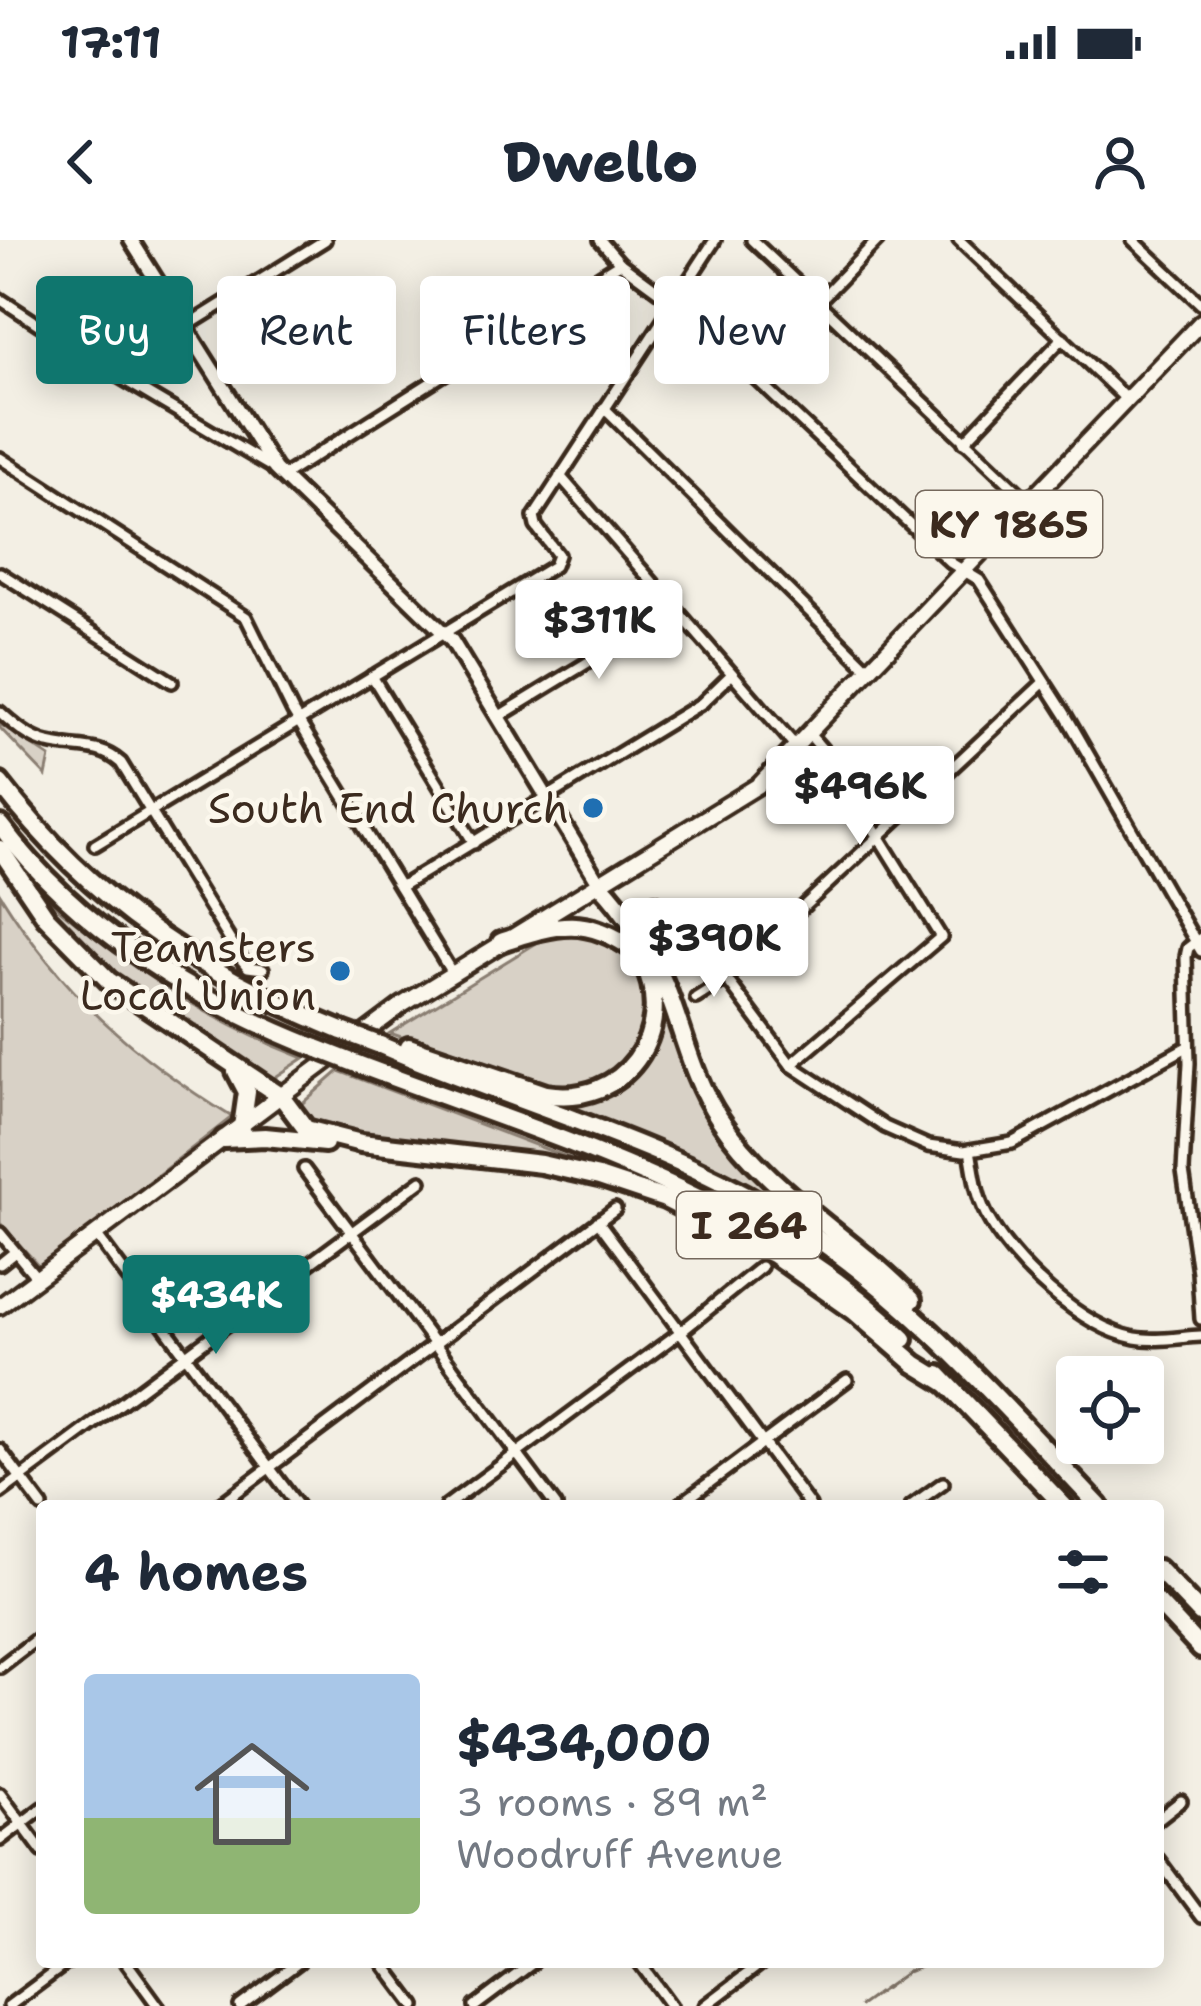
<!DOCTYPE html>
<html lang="en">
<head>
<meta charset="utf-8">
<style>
	body { margin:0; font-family:"Shantell Sans",sans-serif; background:#f6f6f7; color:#1f2937; height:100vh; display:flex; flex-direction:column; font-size:45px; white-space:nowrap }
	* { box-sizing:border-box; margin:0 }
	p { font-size:39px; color:#747a83 }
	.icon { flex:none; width:66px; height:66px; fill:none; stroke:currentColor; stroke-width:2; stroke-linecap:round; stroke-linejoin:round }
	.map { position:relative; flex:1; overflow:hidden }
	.side { position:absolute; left:36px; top:1260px; width:1128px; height:468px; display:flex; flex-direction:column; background:#fff; border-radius:12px; box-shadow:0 6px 30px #0003 }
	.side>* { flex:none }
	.hud { position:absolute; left:36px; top:36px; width:1131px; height:108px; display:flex; gap:24px }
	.tools { position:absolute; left:1056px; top:1116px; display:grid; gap:24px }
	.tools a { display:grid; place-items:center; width:108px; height:108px; border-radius:12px; background:#fff; box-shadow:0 6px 30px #0003; font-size:60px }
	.price { position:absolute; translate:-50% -102px; padding:0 27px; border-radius:12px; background:#fff; color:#222; font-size:39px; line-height:78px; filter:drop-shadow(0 3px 6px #0008) }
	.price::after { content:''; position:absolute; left:50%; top:72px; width:36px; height:27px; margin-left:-18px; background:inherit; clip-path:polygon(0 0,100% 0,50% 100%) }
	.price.active { background:#0f766e; color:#fff }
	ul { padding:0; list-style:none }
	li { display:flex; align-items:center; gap:36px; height:300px; padding:0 48px }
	li span { display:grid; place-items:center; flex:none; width:336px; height:240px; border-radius:12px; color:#555 }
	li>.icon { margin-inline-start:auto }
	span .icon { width:144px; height:144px; fill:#fffc; stroke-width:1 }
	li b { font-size:51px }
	h2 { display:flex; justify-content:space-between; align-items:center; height:144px; padding:0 48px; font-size:51px }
	.chip { padding:0 42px; border-radius:12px; background:#fff; box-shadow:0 6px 30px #0003; font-size:42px; line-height:108px }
	.chip.active { background:#0f766e; color:#fff }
	.status { display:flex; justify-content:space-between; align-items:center; height:84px; padding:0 60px; background:#fff; direction:ltr }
	.status svg { height:33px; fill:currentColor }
	header { display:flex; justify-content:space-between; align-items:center; height:156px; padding:0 48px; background:#fff; font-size:54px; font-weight:800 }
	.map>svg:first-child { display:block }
	.green { fill:#d8d1c6; stroke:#8a7e72; stroke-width:3 }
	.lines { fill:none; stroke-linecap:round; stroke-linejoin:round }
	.stream { stroke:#817468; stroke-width:3 }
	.street-casing { stroke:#3b2a1e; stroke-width:18 }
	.secondary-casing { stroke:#3b2a1e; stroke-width:21 }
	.primary-casing { stroke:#3b2a1e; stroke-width:22 }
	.highway-casing { stroke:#3b2a1e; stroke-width:26 }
	.street { stroke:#fbf7ec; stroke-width:9 }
	.secondary { stroke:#fbf7ec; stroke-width:12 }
	.primary { stroke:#fbf7ec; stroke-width:14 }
	.highway { stroke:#fbf7ec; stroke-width:16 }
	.highway-bridge-casing { stroke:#3b2a1e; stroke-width:26; stroke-linecap:butt }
	.highway-bridge { stroke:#fbf7ec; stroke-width:16 }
	.poi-dot { fill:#1f6fb2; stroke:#fbf7ec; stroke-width:4.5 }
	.labels { text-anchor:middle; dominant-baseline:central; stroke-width:9; stroke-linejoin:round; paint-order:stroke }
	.shield { fill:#fbf7ec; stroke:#75685c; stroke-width:3 }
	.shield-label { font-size:39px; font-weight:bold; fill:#3b2a1e }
	.poi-label { font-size:42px; fill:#3b2a1e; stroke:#fbf7ec; text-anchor:end }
</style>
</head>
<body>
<div class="status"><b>17:11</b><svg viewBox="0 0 49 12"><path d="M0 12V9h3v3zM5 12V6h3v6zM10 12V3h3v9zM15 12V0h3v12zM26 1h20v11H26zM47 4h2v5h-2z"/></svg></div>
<header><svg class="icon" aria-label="back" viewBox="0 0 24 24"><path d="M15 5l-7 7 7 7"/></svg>Dwello<svg class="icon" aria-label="person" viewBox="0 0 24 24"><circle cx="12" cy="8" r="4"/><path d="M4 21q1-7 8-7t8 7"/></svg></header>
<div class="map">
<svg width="1201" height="1766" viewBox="0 0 1201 1766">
	<rect width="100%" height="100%" fill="#f3efe4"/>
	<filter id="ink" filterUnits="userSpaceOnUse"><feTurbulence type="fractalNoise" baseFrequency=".00833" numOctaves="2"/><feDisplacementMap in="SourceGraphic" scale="24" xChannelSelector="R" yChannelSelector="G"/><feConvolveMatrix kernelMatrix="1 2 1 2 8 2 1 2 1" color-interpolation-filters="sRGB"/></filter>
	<g filter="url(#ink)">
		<g class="green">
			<path d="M0 484 50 517 46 536 0 488Z"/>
			<path d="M0 654C61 752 134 817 232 877L40 1027 0 983Z"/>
			<path d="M50 661C128 726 209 782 304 818L268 842 121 743 46 667Z"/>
			<path d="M589 692C603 700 626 708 635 722 664 768 637 835 585 848 544 858 433 808 390 793L543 699Z"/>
			<path d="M664 775 669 779 687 829 797 970 685 913 561 864C635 856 636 833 664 775Z"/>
			<path d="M339 831 601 930 311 885 298 867Z"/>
		</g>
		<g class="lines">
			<path class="stream" d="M860 1766 907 1732 933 1722"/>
			<defs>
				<g id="street">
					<path d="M600 0 620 23 681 68 951 323 979 340 1065 474 1201 711"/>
					<path d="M752 0 1029 262"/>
					<path d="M959 0 1126 159"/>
					<path d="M1133 0 1201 64"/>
					<path d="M0 59 116 135 275 229"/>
					<path d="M817 63 878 0"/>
					<path d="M116 135 124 125 325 0"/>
					<path d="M604 168 868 429"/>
					<path d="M964 202 1063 98"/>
					<path d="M0 218 246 377 293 472 452 733"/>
					<path d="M283 236 620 23"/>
					<path d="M560 236 797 508"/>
					<path d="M0 333 172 442"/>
					<path d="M372 436 474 603"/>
					<path d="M0 472C13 484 30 499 48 503 75 510 99 503 121 523L242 720 248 727 263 729"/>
					<path d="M498 477 631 396 671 364"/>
					<path d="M95 605 554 326 558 315 536 286 534 277 715 0"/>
					<path d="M400 647 702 463 732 434"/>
					<path d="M655 661 675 670 791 825 885 887 928 906 964 911 1012 903 1187 807"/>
					<path d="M1201 698 1188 708 1186 717 1189 823 1183 931 1198 1032 1201 1079"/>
					<path d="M696 758 726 739 1044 442"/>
					<path d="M791 825 941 697 829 517 809 494"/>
					<path d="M970 910C974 932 976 954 986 974 1011 1023 1081 1087 1135 1098 1157 1102 1179 1097 1201 1096"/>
					<path d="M304 929 556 1266"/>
					<path d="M598 981 810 1266"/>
					<path d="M0 993 37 1038"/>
					<path d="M96 995 298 1266"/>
					<path d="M0 1024 15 1012"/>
					<path d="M0 1210 42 1266"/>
					<path d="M0 1253 421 941"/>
					<path d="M218 1266 615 969"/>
					<path d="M446 1266 683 1090 761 1027"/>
					<path d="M678 1266 847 1140"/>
					<path d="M911 1266 943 1243"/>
					<path d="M0 1427 42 1395"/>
					<path d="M0 1554 42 1611"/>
					<path d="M1158 1579 1181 1561"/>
					<path d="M0 1600 42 1568"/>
					<path d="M1158 1619 1201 1677"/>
					<path d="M126 1722 158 1766"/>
					<path d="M382 1722 415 1766"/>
					<path d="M639 1722 671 1766"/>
					<path d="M9 1766 68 1722"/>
					<path d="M240 1766 299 1722"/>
					<path d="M475 1766 534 1722"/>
					<path d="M705 1766 763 1722"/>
				</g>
				<path id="secondary" d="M131 0 275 229 452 401 599 643"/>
				<path id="primary" d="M0 1066 402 765 759 545 1201 82"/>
				<g id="highway">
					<path d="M0 543C93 664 202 734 342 791"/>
					<path d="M0 585C78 689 196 761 316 808"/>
					<path d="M0 609 46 677 109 741 282 857 306 889 361 903 541 924 599 937 665 959 773 1014 854 1071 915 1124 946 1143"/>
					<path d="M599 643C625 670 649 707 664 743 683 789 691 836 719 878 767 952 852 997 912 1060"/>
					<path d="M501 702C557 684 584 674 635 710"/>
					<path d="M380 805C516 864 665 901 791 981 910 1057 1002 1164 1099 1266"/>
					<path d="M409 807 546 854C623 867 678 793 643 722"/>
					<path d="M357 824C546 896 756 953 904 1099"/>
					<path d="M236 831 247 852 242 887"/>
					<path d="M224 899 265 897 325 903"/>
					<path d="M939 1135 1064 1266"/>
					<path d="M1158 1329 1201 1374"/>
					<path d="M1158 1363 1201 1409"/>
				</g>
			</defs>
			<use href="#street" class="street-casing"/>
			<use href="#secondary" class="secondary-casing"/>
			<use href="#primary" class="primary-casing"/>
			<use href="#highway" class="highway-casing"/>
			<use href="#street" class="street"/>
			<use href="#secondary" class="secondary"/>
			<use href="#primary" class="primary"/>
			<use href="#highway" class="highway"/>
			<defs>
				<g id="highway-bridge">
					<path d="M342 791 380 805"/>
					<path d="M316 808 357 824"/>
				</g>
			</defs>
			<use href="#highway-bridge" class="highway-bridge-casing"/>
			<use href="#highway-bridge" class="highway-bridge"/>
		</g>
	</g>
	<g class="poi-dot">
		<circle cx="593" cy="568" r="12"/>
		<circle cx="340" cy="731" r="12"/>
	</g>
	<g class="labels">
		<g class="shield">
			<rect x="916" y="251" width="186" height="66" rx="9"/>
			<rect x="677" y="952" width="144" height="66" rx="9"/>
		</g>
		<g class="shield-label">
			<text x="1009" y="284">KY 1865</text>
			<text x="749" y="985">I 264</text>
		</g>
		<g class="poi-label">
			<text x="569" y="568">South End Church</text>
			<text x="316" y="707">Teamsters<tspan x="316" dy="48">Local Union</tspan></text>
		</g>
	</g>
</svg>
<div class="tools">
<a><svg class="icon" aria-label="locate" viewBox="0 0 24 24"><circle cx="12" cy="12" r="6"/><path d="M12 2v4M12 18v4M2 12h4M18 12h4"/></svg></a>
</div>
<b class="price" style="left:599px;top:442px">$311K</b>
<b class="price" style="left:860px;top:608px">$496K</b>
<b class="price" style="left:714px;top:760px">$390K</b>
<b class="price active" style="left:216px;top:1117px">$434K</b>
<div class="hud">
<a class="chip active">Buy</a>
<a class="chip">Rent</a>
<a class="chip">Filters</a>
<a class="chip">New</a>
</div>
<section class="side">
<h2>4 homes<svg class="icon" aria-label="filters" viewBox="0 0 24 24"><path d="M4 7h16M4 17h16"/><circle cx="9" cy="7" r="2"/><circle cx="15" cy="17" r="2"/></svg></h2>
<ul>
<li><span style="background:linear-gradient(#a9c7e8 60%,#8fb573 0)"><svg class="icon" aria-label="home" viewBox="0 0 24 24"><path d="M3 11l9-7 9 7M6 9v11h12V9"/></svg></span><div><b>$434,000</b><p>3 rooms · 89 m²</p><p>Woodruff Avenue</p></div></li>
</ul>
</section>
</div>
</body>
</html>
